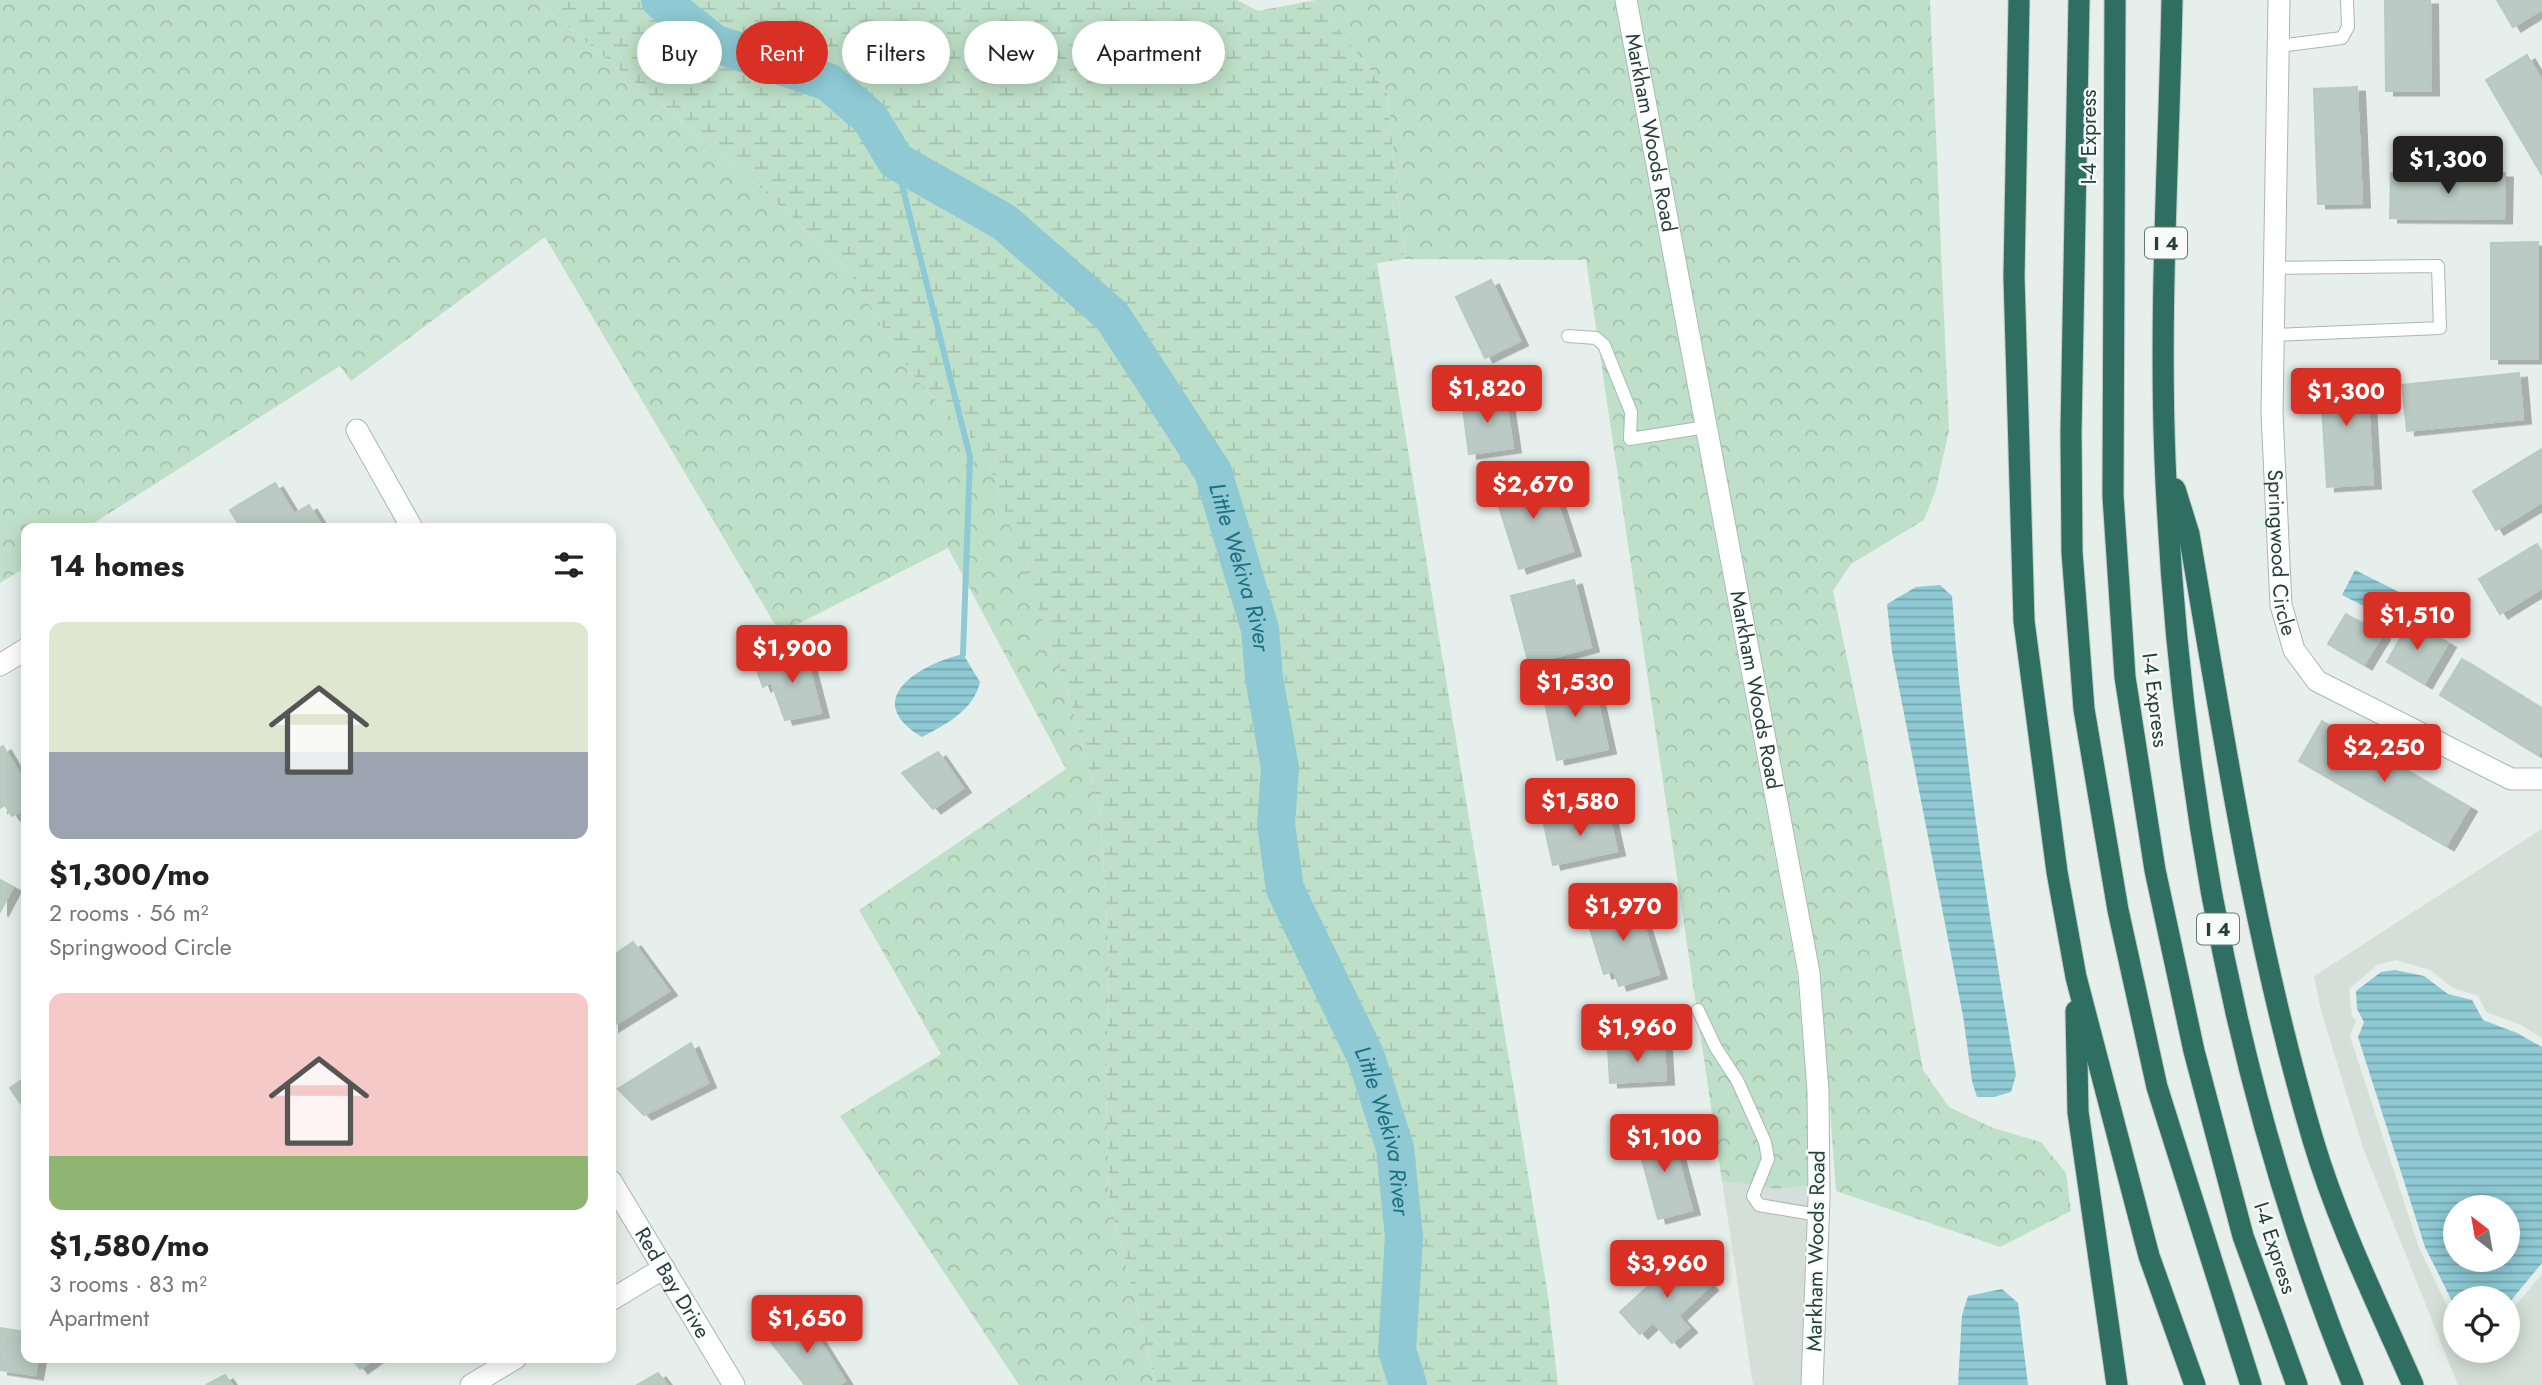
<!DOCTYPE html>
<html lang="en">
<head>
<meta charset="utf-8">
<style>
	body { margin:0; font-family:Jost,sans-serif; background:#f2f2f2; color:#222; height:100vh; display:flex; flex-direction:column; font-size:26px; white-space:nowrap }
	* { box-sizing:border-box; margin:0 }
	p { font-size:23px; color:#767676 }
	.icon { flex:none; width:38px; height:38px; fill:none; stroke:currentColor; stroke-width:2; stroke-linecap:round; stroke-linejoin:round }
	.map { position:relative; flex:1; overflow:hidden }
	.details { position:absolute; left:21px; top:523px; width:595px; height:840px; display:flex; flex-direction:column; background:#fff; border-radius:14px; box-shadow:0 4px 18px #0003 }
	.details>* { flex:none }
	.guide { position:absolute; left:637px; top:21px; width:665px; height:63px; display:flex; gap:14px }
	.needle { width:46px; rotate:329deg }
	.buttons { position:absolute; left:2443px; top:1195px; display:grid; gap:14px }
	.buttons a { display:grid; place-items:center; width:77px; height:77px; border-radius:50%; background:#fff; box-shadow:0 4px 18px #0003; font-size:35px }
	.price { position:absolute; translate:-50% -60px; padding:0 16px; border-radius:7px; background:#d93025; color:#fff; font-size:23px; line-height:46px; filter:drop-shadow(0 2px 4px #0008) }
	.price::after { content:''; position:absolute; left:50%; top:42px; width:21px; height:16px; margin-left:-10px; background:inherit; clip-path:polygon(0 0,100% 0,50% 100%) }
	.price.active { background:#222; color:#fff }
	ul { padding:0; list-style:none }
	li { display:grid; align-content:center; gap:14px; height:371px; padding:0 28px }
	li span { display:grid; place-items:center; height:217px; border-radius:14px; color:#555 }
	li>.icon { margin-inline-start:auto }
	span .icon { width:126px; height:126px; fill:#fffc; stroke-width:1 }
	li b { font-size:30px }
	h2 { display:flex; justify-content:space-between; align-items:center; height:84px; padding:0 28px; font-size:30px }
	.chip { padding:0 24px; border-radius:32px; background:#fff; box-shadow:0 4px 18px #0003; font-size:24px; line-height:63px }
	.chip.active { background:#d93025; color:#fff }
	.map>svg:first-child { display:block }
	.built { fill:#d4dfda }
	.forest { fill:url(#forest-crowns) }
	.wetland { fill:url(#wetland-marsh) }
	.water { fill:url(#water-rules); fill-rule:evenodd }
	.lines { fill:none; stroke-linecap:round; stroke-linejoin:round }
	.stream { stroke:#8ec9d4; stroke-width:6 }
	.river { stroke:#8ec9d4; stroke-width:38 }
	.building { fill:#bbcac4; stroke:#b8c9c2; stroke-width:2; filter:url(#shadow) }
	.lane-casing { stroke:#a8b8b2; stroke-width:14 }
	.street-casing { stroke:#a8b8b2; stroke-width:23 }
	.secondary-casing { stroke:#a4bbb3; stroke-width:23 }
	.highway-casing { stroke:#c2cac8; stroke-width:23 }
	.lane { stroke:#fff; stroke-width:12 }
	.street { stroke:#fff; stroke-width:21 }
	.secondary { stroke:#fff; stroke-width:21 }
	.highway { stroke:#2f6f62; stroke-width:21 }
	.labels { text-anchor:middle; dominant-baseline:central; stroke-width:5; stroke-linejoin:round; paint-order:stroke }
	.shield { fill:#f7fbf9; stroke:#637a73; stroke-width:2 }
	.shield-label { font-size:19px; font-weight:bold; fill:#24423a }
	.street-label { font-size:21px; fill:#24423a; stroke:#f7fbf9 }
	.water-label { font-size:23px; font-style:italic; fill:#1c6f80; stroke:#f7fbf9 }
</style>
</head>
<body>
<div class="map">
<svg width="2542" height="1385" viewBox="0 0 2542 1385">
	<defs>
		<pattern id="forest-crowns" width="20" height="18" patternUnits="userSpaceOnUse" patternTransform="scale(1.75)"><rect width="20" height="18" fill="#bfe0c8"/><path d="M2 6a3 3 0 1 1 6 0M12 15a3 3 0 1 1 6 0" fill="none" stroke="#a4c1ad"/></pattern>
		<pattern id="wetland-marsh" width="20" height="14" patternUnits="userSpaceOnUse" patternTransform="scale(1.75)"><rect width="20" height="14" fill="#bfe0c8"/><path d="M1 5h8M5 5V1M11 12h8M15 12V8" fill="none" stroke="#a4c1ad"/></pattern>
		<pattern id="water-rules" width="6" height="5" patternUnits="userSpaceOnUse" patternTransform="scale(1.75)"><rect width="6" height="5" fill="#8ec9d4"/><path d="M0 2.5h6" fill="none" stroke="#74a5ad"/></pattern>
		<filter id="shadow"><feDropShadow dx="8" dy="4.5" stdDeviation="0" flood-color="#0004"/></filter>
	</defs>
	<rect width="100%" height="100%" fill="#e6efeb"/>
	<g class="built">
		<path d="M2542 829V1038L2521 1025 2486 1012 2478 996 2453 988 2430 970 2396 960 2377 965 2349 989 2352 1016 2356 1021 2350 1036 2419 1248 2455 1322V1351H2508V1315L2542 1274V1385H2458L2363 1148 2320 1007 2314 976Z"/>
		<path d="M1722 1181 1775 1189 1808 1186 1801 1385H1753Z"/>
	</g>
	<g class="forest">
		<path d="M0 0H536L762 189 847 268 910 372 972 439 979 434 1071 702 1100 810 1109 956 1106 1089 1109 1197 1156 1385H1019L840 1116 941 1054 859 910 1066 769 948 548 780 633 545 237 351 381 340 366 86 528H26V567L0 583Z"/>
		<path d="M1316 0H1615L1797 973 1807 1091 1808 1186 1775 1189 1722 1181 1586 260 1404 259 1387 92Z"/>
		<path d="M1637 0H1930L1949 430 1936 489 1924 520 1851 564 1833 591 1862 730 1923 1070 1949 1107 1993 1128 2041 1142 2066 1173 2071 1211 2000 1247 1836 1191 1820 971Z"/>
	</g>
	<path class="wetland" d="M536 0H1237L1258 11 1316 0 1387 92 1404 259 1377 263 1547 1289 1558 1385H1156L1109 1197 1106 1089 1109 956 1100 810 1071 702 979 435 972 439 910 372 847 268 762 189Z"/>
	<g class="water">
		<path d="M2355 570 2399 592 2386 617 2342 595Z"/>
		<path d="M1940 585 1952 596C1963 757 1989 915 2016 1075L2011 1092 1994 1097H1977L1972 1081 1963 1016 1892 652 1887 604 1916 587Z"/>
		<path d="M963 654 980 682C974 710 945 725 922 737 859 699 921 664 963 654Z"/>
		<path d="M2395 970 2424 976 2448 994 2472 1000 2483 1020 2517 1033 2542 1047V1263L2508 1304V1298H2455V1307L2425 1247 2358 1037 2364 1022 2357 1009 2356 991 2381 972ZM2455 1208H2508V1260H2455Z"/>
		<path d="M2002 1289 2018 1303 2028 1385H1958L1962 1315 1968 1296Z"/>
	</g>
	<g class="lines">
		<path class="stream" d="M896 161 970 457 963 654"/>
		<path class="river" id="s1" d="M660 0 714 43 828 82 870 118 896 161 1004 222 1112 316 1213 472 1260 629 1264 678 1280 768 1276 824 1285 889 1366 1057 1395 1148 1404 1237 1397 1350 1408 1385"/>
	</g>
	<g class="building">
		<path d="M2385 0H2430L2431 91H2386Z"/>
		<path d="M2497 0H2542V9L2513 27Z"/>
		<path d="M2527 55 2542 81V175L2486 80Z"/>
		<path d="M2357 87 2362 203 2318 204 2314 89Z"/>
		<path d="M2391 173H2505L2504 219 2390 218Z"/>
		<path d="M2538 242V359H2491V243Z"/>
		<path d="M1491 280 1520 341 1485 358 1456 297Z"/>
		<path d="M2366 370 2373 484 2327 487 2320 373Z"/>
		<path d="M2519 373 2523 419 2407 431 2402 385Z"/>
		<path d="M1505 395 1513 448 1469 454 1462 401Z"/>
		<path d="M2542 449V502L2496 530 2473 491Z"/>
		<path d="M1548 474 1573 551 1519 569 1494 491Z"/>
		<path d="M275 483 294 514 309 505 323 528H241L230 510Z"/>
		<path d="M2537 544 2542 553V588L2500 614 2479 579Z"/>
		<path d="M1574 580 1591 647 1529 664 1511 596Z"/>
		<path d="M2346 614 2382 635 2364 665 2328 644Z"/>
		<path d="M2410 621 2448 643 2424 684 2387 662Z"/>
		<path d="M804 648 821 713 785 720 771 682 763 687 756 667Z"/>
		<path d="M2462 659 2542 709V748L2538 755 2440 695Z"/>
		<path d="M1592 677 1608 749 1557 760 1542 688Z"/>
		<path d="M2322 721 2469 807 2446 846 2299 761Z"/>
		<path d="M3 746 26 785V808L12 816 5 805 0 808V748Z"/>
		<path d="M938 752 963 788 933 809 902 773Z"/>
		<path d="M1608 810 1617 851 1553 865 1544 824Z"/>
		<path d="M0 880 13 887 0 912Z"/>
		<path d="M1636 900 1659 974 1619 986 1614 971 1604 974 1586 916Z"/>
		<path d="M633 942 669 991 611 1027V957Z"/>
		<path d="M691 1043 708 1083 644 1115 618 1089Z"/>
		<path d="M1664 1045 1666 1080 1610 1083 1608 1048Z"/>
		<path d="M26 1077V1111L10 1088Z"/>
		<path d="M1670 1128 1692 1210 1658 1219 1636 1137Z"/>
		<path d="M1682 1255 1710 1286 1678 1316 1689 1328 1672 1343 1653 1322 1640 1334 1620 1312Z"/>
		<path d="M804 1316 845 1381 839 1385H805L770 1341Z"/>
		<path d="M0 1328 26 1332V1358H38L35 1375 0 1370Z"/>
		<path d="M351 1358H375L360 1369Z"/>
		<path d="M658 1373 667 1385H637Z"/>
		<path d="M225 1375 232 1385H206Z"/>
	</g>
	<g class="lines">
		<defs>
			<g id="lane">
				<path d="M2279 46 2342 38 2348 27 2347 0"/>
				<path d="M2274 335 2440 328 2438 266 2275 268"/>
				<path d="M1568 336 1596 338 1604 345 1631 412 1630 439 1706 427"/>
				<path d="M1698 1010 1716 1048 1737 1080 1765 1142 1768 1159 1753 1196 1759 1205 1818 1215"/>
			</g>
			<g id="street">
				<path id="s2" d="M2279 0 2272 413 2281 605 2294 650 2317 681 2511 779H2542"/>
				<path d="M357 430 412 528"/>
				<path d="M0 665 26 649"/>
				<path id="s3" d="M611 1181 734 1385"/>
				<path d="M611 1300 664 1268"/>
				<path d="M471 1385 516 1358"/>
			</g>
			<g id="secondary">
				<path id="s4" d="M1626 0 1809 973 1818 1091 1819 1199 1812 1385"/>
			</g>
			<g id="highway">
				<path d="M2019 0 2014 277 2024 621 2057 872 2076 977 2149 1256 2195 1385"/>
				<path d="M2079 0 2071 432 2072 552 2084 709 2118 910 2157 1087 2251 1385"/>
				<path d="M2115 0 2113 496 2125 677 2155 870 2194 1051 2243 1236 2297 1385"/>
				<path d="M2172 0C2169 153 2159 307 2165 460 2178 777 2232 1090 2353 1385"/>
				<path d="M2175 489 2189 534C2224 737 2254 941 2313 1140 2338 1224 2378 1305 2413 1385"/>
				<path d="M2076 1011 2078 1112 2117 1385"/>
			</g>
		</defs>
		<use href="#lane" class="lane-casing"/>
		<use href="#street" class="street-casing"/>
		<use href="#secondary" class="secondary-casing"/>
		<use href="#highway" class="highway-casing"/>
		<use href="#lane" class="lane"/>
		<use href="#street" class="street"/>
		<use href="#secondary" class="secondary"/>
		<use href="#highway" class="highway"/>
	</g>
	<g class="labels">
		<g class="shield">
			<rect x="2145" y="227.5" width="42" height="31" rx="5"/>
			<rect x="2197" y="913.5" width="42" height="31" rx="5"/>
		</g>
		<g class="shield-label">
			<text x="2166" y="243">I 4</text>
			<text x="2218" y="929">I 4</text>
		</g>
		<g class="street-label">
			<text stroke="none"><textPath href="#s4" startOffset="135">Markham Woods Road</textPath></text>
			<text transform="translate(2089 137) rotate(-90)">I-4 Express</text>
			<text stroke="none"><textPath href="#s2" startOffset="553">Springwood Circle</textPath></text>
			<text stroke="none"><textPath href="#s4" startOffset="702">Markham Woods Road</textPath></text>
			<text transform="translate(2155 700) rotate(83)">I-4 Express</text>
			<text transform="translate(2275 1248) rotate(72)">I-4 Express</text>
			<text transform="translate(1816 1251) rotate(-89)">Markham Woods Road</text>
			<text stroke="none"><textPath href="#s3" startOffset="119">Red Bay Drive</textPath></text>
		</g>
		<g class="water-label">
			<text stroke="none"><textPath href="#s1" startOffset="847">Little Wekiva River</textPath></text>
			<text stroke="none"><textPath href="#s1" startOffset="1437">Little Wekiva River</textPath></text>
		</g>
	</g>
</svg>
<div class="buttons">
<a><svg class="needle" viewBox="-14 -14 28 28"><path d="M0-13l5 13h-10z" fill="#e53935"/><path d="M0 13l5-13h-10z" fill="#767676"/></svg></a>
<a><svg class="icon" aria-label="locate" viewBox="0 0 24 24"><circle cx="12" cy="12" r="6"/><path d="M12 2v4M12 18v4M2 12h4M18 12h4"/></svg></a>
</div>
<b class="price active" style="left:2448px;top:196px">$1,300</b>
<b class="price" style="left:1487px;top:425px">$1,820</b>
<b class="price" style="left:2346px;top:428px">$1,300</b>
<b class="price" style="left:1533px;top:521px">$2,670</b>
<b class="price" style="left:2417px;top:652px">$1,510</b>
<b class="price" style="left:792px;top:685px">$1,900</b>
<b class="price" style="left:1575px;top:719px">$1,530</b>
<b class="price" style="left:2384px;top:784px">$2,250</b>
<b class="price" style="left:1580px;top:838px">$1,580</b>
<b class="price" style="left:1623px;top:943px">$1,970</b>
<b class="price" style="left:1637px;top:1064px">$1,960</b>
<b class="price" style="left:1664px;top:1174px">$1,100</b>
<b class="price" style="left:1667px;top:1300px">$3,960</b>
<b class="price" style="left:807px;top:1355px">$1,650</b>
<div class="guide">
<a class="chip">Buy</a>
<a class="chip active">Rent</a>
<a class="chip">Filters</a>
<a class="chip">New</a>
<a class="chip">Apartment</a>
</div>
<section class="details">
<h2>14 homes<svg class="icon" aria-label="filters" viewBox="0 0 24 24"><path d="M4 7h16M4 17h16"/><circle cx="9" cy="7" r="2"/><circle cx="15" cy="17" r="2"/></svg></h2>
<ul>
<li><span style="background:linear-gradient(#dfe7d0 60%,#9aa5b1 0)"><svg class="icon" aria-label="home" viewBox="0 0 24 24"><path d="M3 11l9-7 9 7M6 9v11h12V9"/></svg></span><div><b>$1,300/mo</b><p>2 rooms · 56 m²</p><p>Springwood Circle</p></div></li>
<li><span style="background:linear-gradient(#f6c9c9 75%,#8fb573 0)"><svg class="icon" aria-label="home" viewBox="0 0 24 24"><path d="M3 11l9-7 9 7M6 9v11h12V9"/></svg></span><div><b>$1,580/mo</b><p>3 rooms · 83 m²</p><p>Apartment</p></div></li>
</ul>
</section>
</div>
</body>
</html>
